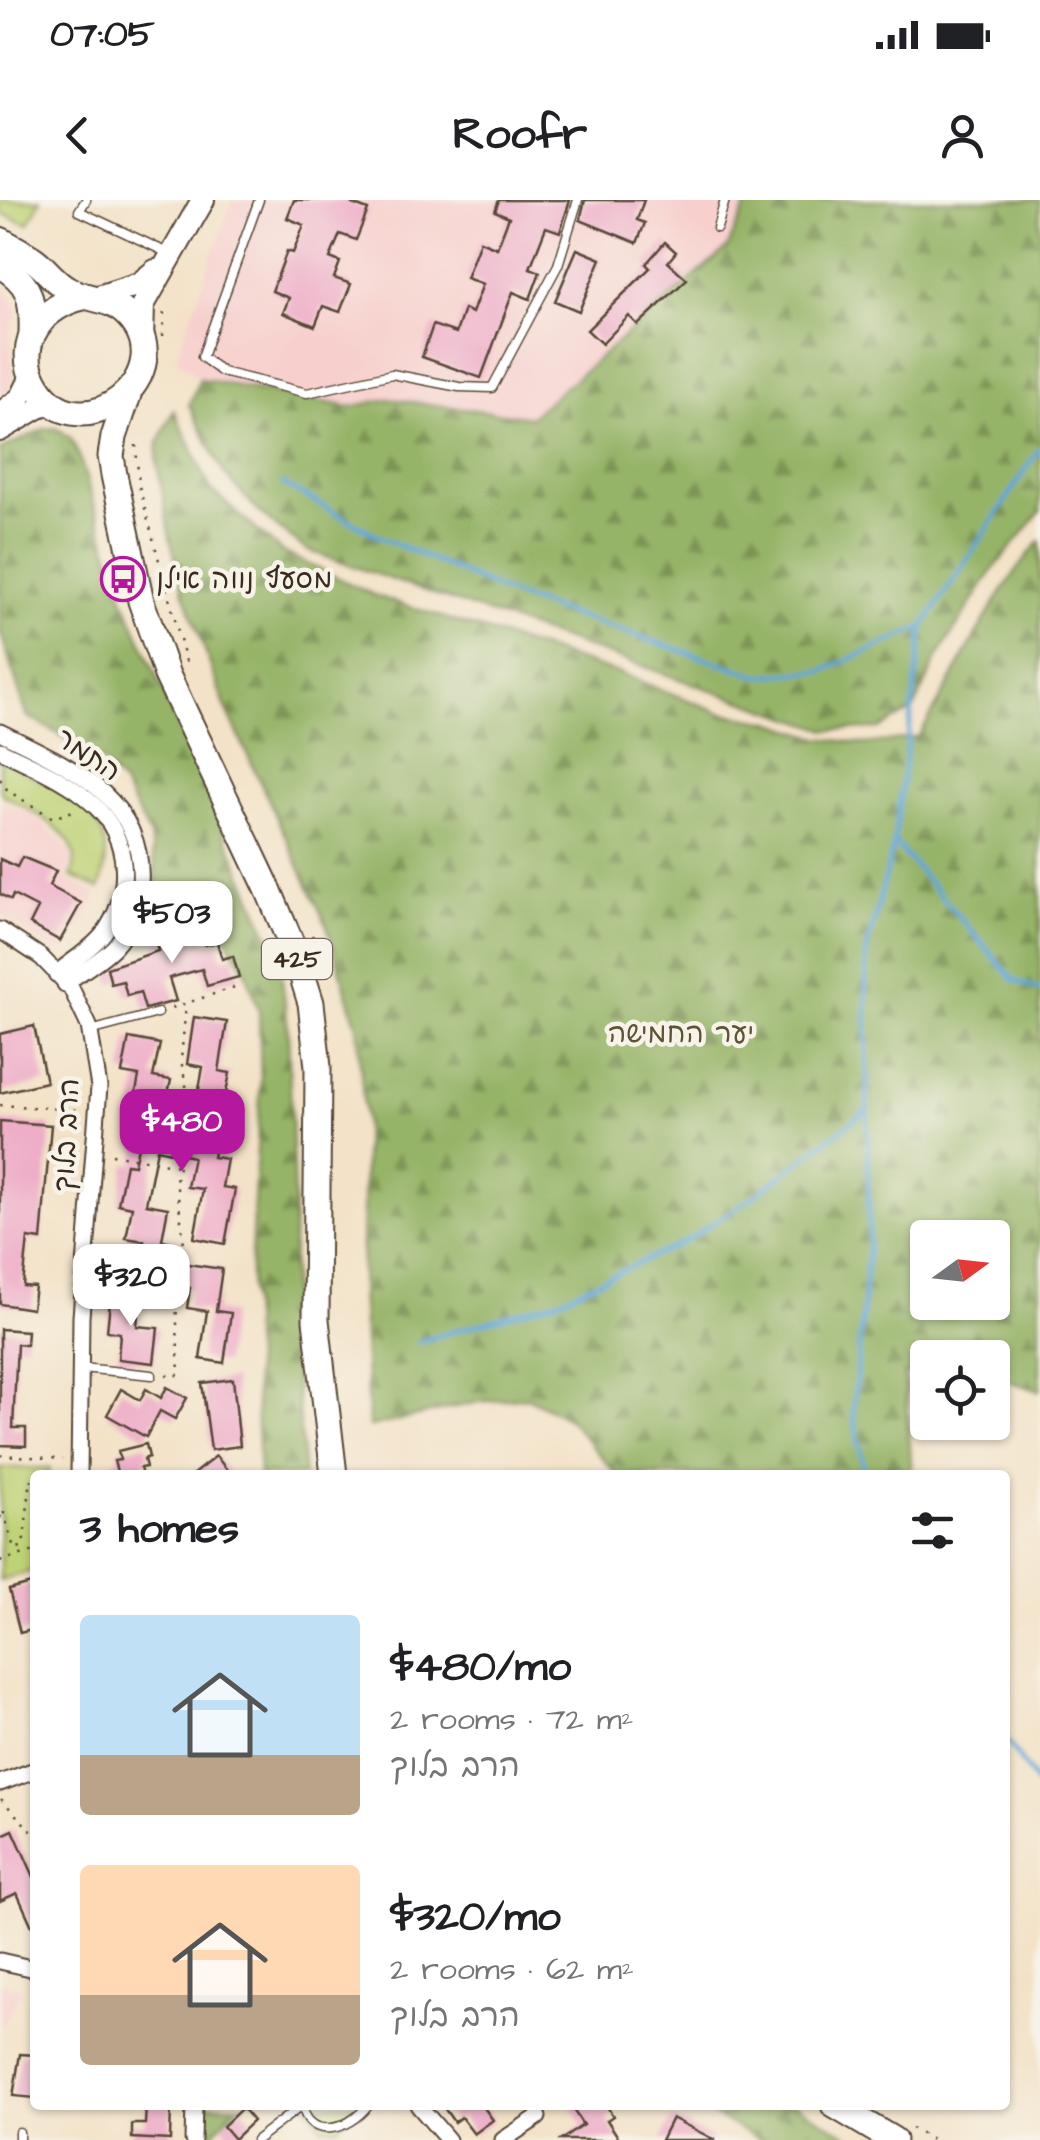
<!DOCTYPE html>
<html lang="en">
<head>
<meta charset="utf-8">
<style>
	body { margin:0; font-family:"Architects Daughter","Playpen Sans Hebrew",sans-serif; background:#f6f6f6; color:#202124; height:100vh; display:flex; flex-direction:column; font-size:38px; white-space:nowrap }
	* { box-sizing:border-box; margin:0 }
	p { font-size:32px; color:#757577 }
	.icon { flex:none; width:55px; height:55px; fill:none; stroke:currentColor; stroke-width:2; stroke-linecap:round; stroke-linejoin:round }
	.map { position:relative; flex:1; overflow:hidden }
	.side { position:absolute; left:30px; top:1270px; width:980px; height:640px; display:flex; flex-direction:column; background:#fff; border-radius:10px; box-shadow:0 2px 8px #0004 }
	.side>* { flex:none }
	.needle { width:65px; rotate:75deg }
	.fabs { position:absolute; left:910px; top:1020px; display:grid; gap:20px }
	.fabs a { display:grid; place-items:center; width:100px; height:100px; border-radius:10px; background:#fff; box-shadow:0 2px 8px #0004; font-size:50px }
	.price { position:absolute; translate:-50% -85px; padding:0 22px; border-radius:20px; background:#fff; color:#222; font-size:32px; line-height:65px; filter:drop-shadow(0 2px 5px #0008) }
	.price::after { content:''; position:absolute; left:50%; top:60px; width:30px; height:22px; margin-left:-15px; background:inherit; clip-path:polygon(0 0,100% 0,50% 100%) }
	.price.on { background:#b5179e; color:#fff }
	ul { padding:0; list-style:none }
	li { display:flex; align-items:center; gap:30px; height:250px; padding:0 50px }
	li span { display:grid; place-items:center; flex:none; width:280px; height:200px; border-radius:10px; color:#555 }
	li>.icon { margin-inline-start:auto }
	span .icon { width:120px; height:120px; fill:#fffc; stroke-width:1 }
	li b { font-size:42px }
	h2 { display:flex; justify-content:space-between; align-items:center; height:120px; padding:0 50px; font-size:42px }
	.status { display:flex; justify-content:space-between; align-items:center; height:70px; padding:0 50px; background:#fff; direction:ltr }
	.status svg { height:28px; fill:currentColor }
	header { display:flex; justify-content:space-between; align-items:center; height:130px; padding:0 50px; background:#fff; font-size:45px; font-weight:700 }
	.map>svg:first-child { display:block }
	.built { fill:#f7d0ce }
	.green { fill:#bed276; stroke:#7c7e4a; stroke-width:2.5 }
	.forest { fill:url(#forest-firs); stroke:#686f42; stroke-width:2.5; fill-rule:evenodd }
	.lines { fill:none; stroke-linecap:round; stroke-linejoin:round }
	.stream { stroke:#62a8d8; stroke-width:5 }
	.building { fill:#eeadc8 }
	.service-casing { stroke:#574637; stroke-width:11 }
	.minor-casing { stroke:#574637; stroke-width:19 }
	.tertiary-casing { stroke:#574637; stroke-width:24 }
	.secondary-casing { stroke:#574637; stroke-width:26 }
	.primary-casing { stroke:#574637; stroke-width:29 }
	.path { stroke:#574637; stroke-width:2.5; stroke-dasharray:2.5 8; stroke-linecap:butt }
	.service { stroke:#fff; stroke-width:8 }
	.minor { stroke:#fff; stroke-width:15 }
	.tertiary { stroke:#fff; stroke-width:20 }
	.secondary { stroke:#fff; stroke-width:22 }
	.primary { stroke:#fff; stroke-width:25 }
	.labels { text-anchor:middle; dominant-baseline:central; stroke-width:9; stroke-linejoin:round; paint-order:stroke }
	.shield { fill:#f7f3e8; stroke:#73665b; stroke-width:2.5 }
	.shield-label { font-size:25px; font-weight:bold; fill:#3b2a1e }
	.poi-label { font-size:28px; fill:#3b2a1e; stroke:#f7f3e8; text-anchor:start }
	.street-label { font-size:28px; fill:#3b2a1e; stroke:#f7f3e8 }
	.park-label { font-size:28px; fill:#5c5434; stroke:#f7f3e8 }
</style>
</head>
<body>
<div class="status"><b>07:05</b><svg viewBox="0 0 49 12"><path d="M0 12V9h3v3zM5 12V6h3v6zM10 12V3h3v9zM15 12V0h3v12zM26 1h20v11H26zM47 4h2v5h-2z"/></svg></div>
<header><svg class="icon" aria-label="back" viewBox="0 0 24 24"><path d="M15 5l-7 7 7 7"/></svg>Roofr<svg class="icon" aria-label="person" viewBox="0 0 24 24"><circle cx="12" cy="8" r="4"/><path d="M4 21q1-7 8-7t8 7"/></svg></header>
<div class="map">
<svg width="1040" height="1940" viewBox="0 0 1040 1940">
	<defs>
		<pattern id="forest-firs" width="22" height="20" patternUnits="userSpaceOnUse" patternTransform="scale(2.5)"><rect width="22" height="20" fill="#96b467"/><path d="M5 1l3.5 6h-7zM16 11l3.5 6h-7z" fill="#7c9354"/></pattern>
	</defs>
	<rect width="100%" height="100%" fill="#f7f3e8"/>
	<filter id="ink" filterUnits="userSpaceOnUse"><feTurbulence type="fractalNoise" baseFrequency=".01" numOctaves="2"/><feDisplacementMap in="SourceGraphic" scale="20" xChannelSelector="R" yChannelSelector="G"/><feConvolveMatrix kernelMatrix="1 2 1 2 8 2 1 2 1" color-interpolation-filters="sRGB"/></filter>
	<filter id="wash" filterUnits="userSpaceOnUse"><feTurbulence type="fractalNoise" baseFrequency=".0048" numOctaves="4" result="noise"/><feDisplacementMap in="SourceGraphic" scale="40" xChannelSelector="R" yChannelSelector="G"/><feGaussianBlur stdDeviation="2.25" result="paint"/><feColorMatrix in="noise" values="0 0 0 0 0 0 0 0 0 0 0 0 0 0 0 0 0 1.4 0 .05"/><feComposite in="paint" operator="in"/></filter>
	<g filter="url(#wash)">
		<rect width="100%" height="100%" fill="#f3e2c7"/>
		<g class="built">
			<path d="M232 0H749L727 49 530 218 389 199 350 207 200 179 176 159Z"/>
			<path d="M0 81 18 111 10 132 14 176 8 190 0 198Z"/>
			<path d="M0 603 30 613 60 640 69 649 72 662 65 678 97 694 87 717 64 750 56 753 0 714Z"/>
			<path d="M0 1781 22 1790 0 1830Z"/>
		</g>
		<g class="green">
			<path d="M0 0H41L28 24 0 13Z"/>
			<path d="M0 559C56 589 129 610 99 689L71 676C91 636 30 611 4 595L0 590Z"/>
			<path d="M0 1268H49L50 1275H35V1370L0 1380Z"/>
			<path d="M311 1905H359L336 1927H322L308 1908Z"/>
		</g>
		<g class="forest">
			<path d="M749 0H1040V312L991 372 937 458 914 509 879 529 827 530 306 350 259 312 223 272 189 205 200 179 350 207 389 199 530 217 727 49Z"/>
			<path d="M174 210 211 290 282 352 376 396 621 474 722 513 770 522 819 538 865 544 918 537C959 473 989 398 1040 341V1191L993 1176 992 1158H928L927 1174H905L912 1275H617L570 1220 527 1197 478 1202 369 1227 361 1091 365 920 357 827 327 726 225 506 183 390 170 338 157 261 158 243ZM928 1038H992V1102H928Z"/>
			<path d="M56 228 70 237 79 256 124 400 280 762 288 829 294 999 291 1131 304 1275H259V1271L250 1073 261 878 259 810 246 771 219 725 188 695 149 728 156 674 150 636 123 585 97 556 27 516 0 431V250L44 229Z"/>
			<path d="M203 1905H241L214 1931 215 1940H202Z"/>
			<path d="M694 1905H796L856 1940H761Z"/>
		</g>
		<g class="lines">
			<g class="stream">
				<path d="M283 284 380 337 515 396 759 476 823 471 923 427"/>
				<path d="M894 642 1014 780 1040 790"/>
				<path d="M418 1142 556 1101 684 1042 757 994 868 909"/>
				<path d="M865 1275 853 1212 869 1042 866 753 894 642 923 427 1040 248"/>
				<path d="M1005 1538 1040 1589"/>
			</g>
		</g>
		<g id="blocks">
			<g class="building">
				<path d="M294 0H353L352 4 368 10 356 40 340 34 330 58 340 62 334 78 351 84 340 112 323 106 315 126 283 113 289 98 272 91 287 51 293 53 304 25 287 18Z"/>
				<path d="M499 0H570L560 32 546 27 530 68 540 72 530 99 513 92 481 178 422 157 433 125 456 133 464 109 472 113 483 84 466 78 480 41 497 48 509 17 495 11Z"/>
				<path d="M585 0H644L637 20 645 23 637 43 580 20Z"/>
				<path d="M665 42 676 52 668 62 687 79 638 125 629 116 602 144 587 130 650 68 646 64Z"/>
				<path d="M577 49 601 59 579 111 555 101Z"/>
				<path d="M22 657 56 671 49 686 81 703 60 741 30 724 38 708 13 695 11 700 0 694V659L17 667Z"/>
				<path d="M184 722 187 734 201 730 205 745 217 742 222 759 233 756 239 777 207 786 202 769 169 778 176 801 145 809 140 792 127 796 123 781 111 784 107 768 158 751 153 731Z"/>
				<path d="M194 817 227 822 219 871 230 873 213 957 227 959 222 987 235 989 225 1044 194 1038 203 989 187 987 193 957 157 949 146 1004 168 1008 162 1040 177 1043 174 1062 222 1069 216 1111 231 1113 224 1163 200 1159 207 1111 187 1108 190 1088 137 1078 144 1041 126 1038 132 1007 118 1004 126 964 134 965 145 916 132 913 139 876 122 873 129 838 160 844 153 877 171 880 164 911 194 917 203 867 187 864Z"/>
				<path d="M34 826 46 882 0 893V834Z"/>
				<path d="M0 921 51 925 41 1040 28 1038 23 1086 35 1087 32 1109 0 1104Z"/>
				<path d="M111 1092 140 1095 137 1126 158 1128 154 1163 118 1159 120 1133 107 1131Z"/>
				<path d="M0 1129 27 1131 26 1145 17 1144 13 1228H26V1246L0 1245Z"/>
				<path d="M233 1179 240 1246 211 1250 202 1183Z"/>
				<path d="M167 1187 187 1198 175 1219 160 1211 146 1237 107 1215 121 1189 140 1200 146 1189 161 1198Z"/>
				<path d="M146 1244 149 1257 144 1259 146 1267 140 1268 142 1275H118L114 1261 120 1260 118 1251Z"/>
				<path d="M216 1256 231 1275H192Z"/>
				<path d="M35 1383V1429L20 1433 9 1390Z"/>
				<path d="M13 1630 35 1679V1733L17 1693 0 1701V1636Z"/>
				<path d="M20 1854 35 1855V1898L13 1896Z"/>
				<path d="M146 1905H171L170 1940 132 1938V1924H145Z"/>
				<path d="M442 1905H482L493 1920 474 1934 461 1917 454 1922Z"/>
				<path d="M570 1905H606L613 1916 607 1920 620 1940H561L583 1925Z"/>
				<path d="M242 1908 253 1921 234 1939 223 1926Z"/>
				<path d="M672 1918 715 1940H661Z"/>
			</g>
		</g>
	</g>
	<g filter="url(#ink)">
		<use href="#blocks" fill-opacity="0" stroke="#574637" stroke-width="2.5"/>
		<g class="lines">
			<defs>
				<g id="service">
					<path d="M86 0 79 11 168 53"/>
					<path d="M259 0 202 157 222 172 307 193 392 174 459 187 492 188 558 65 578 0"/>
					<path d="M717 28 725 0"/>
					<path d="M90 831 158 813"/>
					<path d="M82 1168 152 1175"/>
					<path d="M302 1905C309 1940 347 1932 368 1905"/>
					<path d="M19 1940V1932"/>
					<path d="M256 1940 300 1907"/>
				</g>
				<g id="minor">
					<path d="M0 532C66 565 146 596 140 684 139 704 128 732 114 747 100 761 80 772 65 784"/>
					<path d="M0 550C32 566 68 580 94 605 131 639 132 694 104 733 92 749 71 761 56 774"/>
					<path d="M0 730 41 757 71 788 89 826 99 887 81 1117 79 1275"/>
					<path d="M0 1583 35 1570"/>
					<path d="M0 1761 35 1769"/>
					<path d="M418 1905 448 1940"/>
					<path d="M193 1940 194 1905"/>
					<path d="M503 1940 538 1917"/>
				</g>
				<g id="tertiary">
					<path d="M0 213 21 197 32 174"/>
					<path d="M0 231 39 208 55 203"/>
				</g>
				<g id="secondary">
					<path d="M95 98 139 84 155 71"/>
					<path d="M142 142 143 105 203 0"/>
				</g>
				<g id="primary">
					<path d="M0 40C11 46 23 52 33 59 46 68 54 82 68 89 86 100 108 97 124 112 190 171 77 261 35 182 14 142 44 105 83 97"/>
					<path d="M0 65C31 83 33 99 32 134"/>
					<path d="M128 195 114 237 111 256 114 275 141 401 167 475 268 689 296 755 311 803 318 867 316 1120 334 1275"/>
					<path d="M834 1905 893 1940"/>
				</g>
			</defs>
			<use href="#service" class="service-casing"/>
			<use href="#minor" class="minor-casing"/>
			<use href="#tertiary" class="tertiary-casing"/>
			<use href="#secondary" class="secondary-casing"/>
			<use href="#primary" class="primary-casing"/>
			<g class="path">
				<path d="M163 136 164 109"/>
				<path d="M136 245 139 286 187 465"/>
				<path d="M0 579 8 591 53 618 73 611"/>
				<path d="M312 735 323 765"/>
				<path d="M172 808 241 785"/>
				<path d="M0 905 78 910"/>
				<path d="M112 954 178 966"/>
				<path d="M166 1175H179L176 1098 185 1052 176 980 191 911 181 860 186 804"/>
				<path d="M0 1255 63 1259"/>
				<path d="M0 1318 3 1310 14 1348 23 1347 31 1279 35 1291"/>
				<path d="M0 1361 35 1351"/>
				<path d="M1 1599 35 1635"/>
				<path d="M911 1928 932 1940"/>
			</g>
			<use href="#service" class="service"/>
			<use href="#minor" class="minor"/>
			<use href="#tertiary" class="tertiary"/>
			<use href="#secondary" class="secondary"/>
			<use href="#primary" class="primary"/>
		</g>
	</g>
	<defs>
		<symbol id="bus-ring" viewBox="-11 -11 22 22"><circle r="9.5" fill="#f7f3e8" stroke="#b5179e" stroke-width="1.5"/><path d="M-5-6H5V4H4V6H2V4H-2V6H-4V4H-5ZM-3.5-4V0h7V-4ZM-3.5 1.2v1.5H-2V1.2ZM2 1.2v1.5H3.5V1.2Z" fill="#b5179e"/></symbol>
	</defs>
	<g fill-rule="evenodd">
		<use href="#bus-ring" x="98" y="354" width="50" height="50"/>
	</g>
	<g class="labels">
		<rect class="shield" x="262" y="739" width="70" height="40" rx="8"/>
		<g class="shield-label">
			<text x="297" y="759">425</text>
		</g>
		<g class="poi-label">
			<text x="156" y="379">מסעף נווה אילן</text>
		</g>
		<g class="street-label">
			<text transform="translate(88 555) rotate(34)">התמר</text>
			<text transform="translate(67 935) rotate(-87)">הרב בלוך</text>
		</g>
		<g class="park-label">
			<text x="681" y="833">יער החמישה</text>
		</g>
	</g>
</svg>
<div class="fabs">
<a><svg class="needle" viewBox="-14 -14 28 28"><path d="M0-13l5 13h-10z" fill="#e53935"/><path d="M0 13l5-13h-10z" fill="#757577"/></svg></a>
<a><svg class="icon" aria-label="locate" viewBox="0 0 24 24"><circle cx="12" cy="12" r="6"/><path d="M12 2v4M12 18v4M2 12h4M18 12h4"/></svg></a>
</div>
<b class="price" style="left:172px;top:766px">$503</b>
<b class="price on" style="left:182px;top:974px">$480</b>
<b class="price" style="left:131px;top:1129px">$320</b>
<section class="side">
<h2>3 homes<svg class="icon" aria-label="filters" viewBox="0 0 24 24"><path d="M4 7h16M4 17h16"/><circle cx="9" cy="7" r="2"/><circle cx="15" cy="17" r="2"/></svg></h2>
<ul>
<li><span style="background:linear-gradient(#bfe0f5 70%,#b9a48a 0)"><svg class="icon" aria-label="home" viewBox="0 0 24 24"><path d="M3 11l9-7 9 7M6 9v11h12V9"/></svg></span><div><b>$480/mo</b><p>2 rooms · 72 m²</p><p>הרב בלוך</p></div></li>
<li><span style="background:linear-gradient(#ffd9b3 65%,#b9a48a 0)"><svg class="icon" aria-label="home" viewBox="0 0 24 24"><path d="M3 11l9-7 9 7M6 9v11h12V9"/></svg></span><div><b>$320/mo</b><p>2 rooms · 62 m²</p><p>הרב בלוך</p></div></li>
</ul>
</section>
</div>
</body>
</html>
